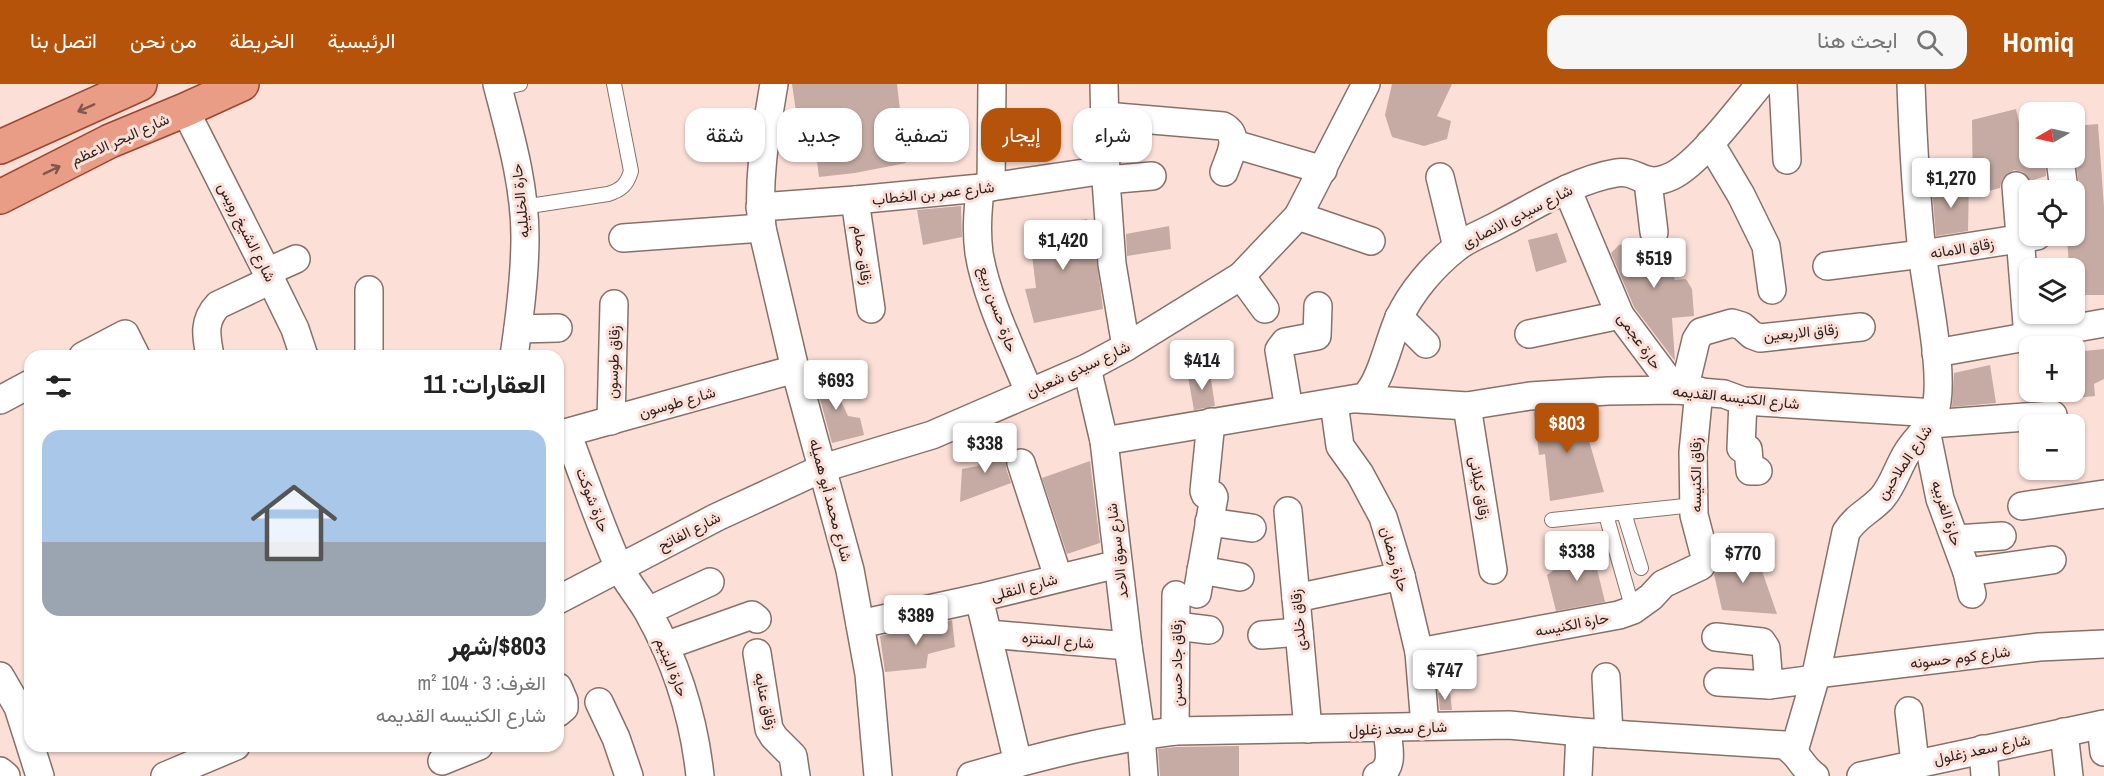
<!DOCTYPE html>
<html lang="ar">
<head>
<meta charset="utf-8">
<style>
	body { margin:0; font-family:"Archivo Narrow",Vazirmatn,sans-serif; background:#f6f6f6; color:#222; direction:rtl; height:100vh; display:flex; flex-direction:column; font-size:22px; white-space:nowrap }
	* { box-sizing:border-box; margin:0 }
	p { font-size:20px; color:#767676 }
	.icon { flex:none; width:33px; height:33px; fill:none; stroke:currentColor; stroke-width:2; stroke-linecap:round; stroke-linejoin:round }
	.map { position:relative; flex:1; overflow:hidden; direction:ltr }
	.sheet { position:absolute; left:24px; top:266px; width:540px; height:402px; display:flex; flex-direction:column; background:#fff; border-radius:18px; box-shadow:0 2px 4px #0004; direction:rtl }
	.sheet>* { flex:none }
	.hud { position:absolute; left:582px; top:24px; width:570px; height:54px; direction:rtl; display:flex; gap:12px }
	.needle { width:39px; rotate:261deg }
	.buttons { position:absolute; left:2019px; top:18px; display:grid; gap:12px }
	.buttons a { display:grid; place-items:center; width:66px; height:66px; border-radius:12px; background:#fff; box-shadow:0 2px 4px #0004; font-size:30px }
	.price { position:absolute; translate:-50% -51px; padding:0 14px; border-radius:6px; background:#fff; color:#222; font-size:20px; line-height:39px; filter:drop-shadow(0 2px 3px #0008) }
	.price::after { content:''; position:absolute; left:50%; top:36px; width:18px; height:14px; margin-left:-9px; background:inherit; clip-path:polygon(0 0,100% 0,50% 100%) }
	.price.selected { background:#b45309; color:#fff }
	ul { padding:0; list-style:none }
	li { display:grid; align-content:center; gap:12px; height:318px; padding:0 18px }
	li span { display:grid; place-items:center; height:186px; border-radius:18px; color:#555 }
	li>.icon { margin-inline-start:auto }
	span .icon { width:108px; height:108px; fill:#fffc; stroke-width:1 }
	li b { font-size:26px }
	h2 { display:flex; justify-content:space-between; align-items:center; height:72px; padding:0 18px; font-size:26px }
	.chip { padding:0 21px; border-radius:18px; background:#fff; box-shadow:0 2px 4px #0004; font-size:21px; line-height:54px }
	.chip.selected { background:#b45309; color:#fff }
	header { display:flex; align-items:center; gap:36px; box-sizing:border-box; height:84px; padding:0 30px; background:#b45309; color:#fff }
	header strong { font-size:28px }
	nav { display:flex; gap:33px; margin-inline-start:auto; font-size:21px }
	.search { width:420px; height:54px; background:#f6f6f6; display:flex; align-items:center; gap:15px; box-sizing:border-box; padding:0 21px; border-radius:18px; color:#767676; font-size:22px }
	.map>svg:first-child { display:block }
	.building { fill:#c5aba3 }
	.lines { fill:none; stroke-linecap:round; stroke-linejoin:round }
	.service-casing { stroke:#887069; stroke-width:16 }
	.minor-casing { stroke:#887069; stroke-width:30 }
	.primary-casing { stroke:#9d452d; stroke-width:36 }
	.service { stroke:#fff; stroke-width:14 }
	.minor { stroke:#fff; stroke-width:27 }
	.primary { stroke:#e99c86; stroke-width:33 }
	.oneway { stroke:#7f574c }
	.labels { text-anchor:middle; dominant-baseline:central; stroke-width:6; stroke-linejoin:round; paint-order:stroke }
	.street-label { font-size:15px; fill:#291f1c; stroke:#fce0d8 }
</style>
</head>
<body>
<header>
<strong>Homiq</strong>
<div class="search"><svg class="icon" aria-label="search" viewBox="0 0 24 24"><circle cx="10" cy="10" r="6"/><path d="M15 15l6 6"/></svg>ابحث هنا</div>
<nav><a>الرئيسية</a><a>الخريطة</a><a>من نحن</a><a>اتصل بنا</a></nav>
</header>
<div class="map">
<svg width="2104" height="692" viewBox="0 0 2104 692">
	<rect width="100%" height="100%" fill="#fce0d8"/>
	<g class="building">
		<path d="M792 0H897L906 79 855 89 819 93 814 54 800 56Z"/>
		<path d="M1392 0H1452L1437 32 1451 37 1447 55 1424 62 1392 53 1385 31Z"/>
		<path d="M2016 25 2022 53 2030 52V74H2045L2046 92 2030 97 2023 88 2014 86 2008 89 2002 95 2000 104 1973 111 1972 36Z"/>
		<path d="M2098 40 2104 123V211H2074V184H2069L2067 152H2074V117L2079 111 2080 105 2074 70V42Z"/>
		<path d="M1969 98 1968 147 1936 152 1932 105Z"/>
		<path d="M961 122 962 153 923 161 917 126Z"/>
		<path d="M1087 135 1090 155H1094L1103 225 1034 239 1025 205 1036 204 1028 138 1050 136V140Z"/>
		<path d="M1169 142 1171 165 1127 172 1126 150Z"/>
		<path d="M1557 149 1567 178 1536 188 1528 156Z"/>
		<path d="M1641 157 1648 163H1659L1675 196 1686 195 1692 205 1694 232 1672 234 1675 277 1634 223 1611 169 1619 161Z"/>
		<path d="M2104 265V295L2094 300 2095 312 2074 314V268Z"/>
		<path d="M1990 281 1996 319 1952 323 1954 289Z"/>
		<path d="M834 288 840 315 848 332 860 334 864 351 832 359 814 293Z"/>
		<path d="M1210 289 1215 322 1194 326 1188 293Z"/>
		<path d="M1585 324 1589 357 1604 408 1550 417 1545 370 1539 371 1534 328Z"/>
		<path d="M1004 363 1007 372 1006 384 1011 399 960 418 962 385 978 382 982 366Z"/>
		<path d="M1090 377 1100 459 1067 470 1042 394Z"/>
		<path d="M1591 460 1605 518 1556 527 1547 491Z"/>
		<path d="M1753 461 1777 530 1722 526 1714 490 1720 478Z"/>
		<path d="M952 536 955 563 928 570 926 584 885 588 880 552Z"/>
		<path d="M1450 608 1452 626H1440L1438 609Z"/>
		<path d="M1239 662V692H1160L1158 665 1176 663Z"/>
	</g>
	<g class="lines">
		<defs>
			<g id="service">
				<path d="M499 5 520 0"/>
				<path d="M523 123 608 110C621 106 627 101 631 87L614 0"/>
				<path d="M1624 429 1641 484"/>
				<path d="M1606 431 1633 526"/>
				<path d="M1552 436 1694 421"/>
			</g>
			<g id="minor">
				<path d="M497 0C510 50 525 101 525 153 525 193 520 232 514 272"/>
				<path d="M774 0C766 48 757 95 762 144L795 285 850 486 869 590 878 692"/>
				<path d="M1104 0 1106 96 1112 180 1126 263"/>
				<path d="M1783 0 1787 76"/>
				<path d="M185 26 271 196 295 245 304 272"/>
				<path d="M1105 32 1223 42C1242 52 1229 73 1224 88"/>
				<path d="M1710 59 1741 111 1766 162 1772 206"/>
				<path d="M1234 60 1323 86"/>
				<path d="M2060 75 2064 106"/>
				<path d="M1440 93 1457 163"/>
				<path d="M1106 96 1152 92"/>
				<path d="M1648 98 1654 148"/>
				<path d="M2016 102 2028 253"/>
				<path d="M991 103 992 0"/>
				<path d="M980 104C978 126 976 147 979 169 986 213 1012 266 1029 308"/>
				<path d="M1567 105 1620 231 1676 306"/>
				<path d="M855 116 871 225"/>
				<path d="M760 123 855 116 991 103 1105 86"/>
				<path d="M1298 132 1371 157"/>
				<path d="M623 154 762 144"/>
				<path d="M1827 182 1922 170 2037 152"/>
				<path d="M267 188 296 175"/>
				<path d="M1241 192 1265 225"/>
				<path d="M369 206V272"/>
				<path d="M1399 233 1426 260"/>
				<path d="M518 245 558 244"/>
				<path d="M1529 250 1620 231"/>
				<path d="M1936 269 2104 239"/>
				<path d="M83 272 125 250 136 272"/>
				<path d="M210 272C206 251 203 237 218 221L271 196"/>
				<path d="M1087 284 1104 357 1128 562 1141 651 1144 692"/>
				<path d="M1684 306 1696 256 1701 248 1732 239 1742 242 1752 251 1760 254 1861 243"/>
				<path d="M1358 315 1467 322 1530 312 1608 307 1676 306 1724 310 1743 317 1935 329"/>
				<path d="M0 316 30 300"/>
				<path d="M1743 317 1741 364 1748 365 1750 387H1758"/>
				<path d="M1334 319 1340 362 1360 390 1383 433 1401 492 1419 568 1425 642"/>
				<path d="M1467 322 1493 486"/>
				<path d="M1289 325 1279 266 1285 258 1317 252 1318 222"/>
				<path d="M611 337 614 220"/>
				<path d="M1930 340 2053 331"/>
				<path d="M1926 346 1940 415 1967 488 1972 510"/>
				<path d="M567 349C584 393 599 439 618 481 626 498 639 512 648 528 676 578 694 635 700 692"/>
				<path d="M558 351 795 285"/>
				<path d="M1104 357 1364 313C1381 299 1389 255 1399 234 1411 208 1433 182 1456 164 1468 154 1486 148 1500 140 1537 121 1575 96 1616 89 1640 85 1642 106 1672 92 1699 79 1740 24 1760 0"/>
				<path d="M1021 379 1058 493"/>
				<path d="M2022 422 2104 410"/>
				<path d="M1288 427 1308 645"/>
				<path d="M1209 438 1252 444"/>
				<path d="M1956 455 2002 452"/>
				<path d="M1201 486 1240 493"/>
				<path d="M1967 488 2052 476"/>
				<path d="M1197 510 1214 413 1213 411 1205 410 1204 407 1211 338"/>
				<path d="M979 514 1018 679"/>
				<path d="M1296 514 1401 492"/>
				<path d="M558 516 717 433 823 384 932 351 1087 284 1126 263 1241 192 1298 132 1366 0"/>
				<path d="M648 527 710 498"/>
				<path d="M860 540 979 514 1118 480"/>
				<path d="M1176 542 1209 546"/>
				<path d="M988 550 1128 562"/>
				<path d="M1262 551 1299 548"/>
				<path d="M1716 553 1762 558 1766 564 1769 601"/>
				<path d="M665 562 752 531 757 535"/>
				<path d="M1419 568 1619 531 1633 526 1651 513 1663 500 1701 482 1705 473 1694 431 1693 368 1699 307"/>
				<path d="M757 569 769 645 774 653 793 672 796 692"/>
				<path d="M1816 590 2039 563 2104 560"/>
				<path d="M0 592 18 623 40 692"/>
				<path d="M1606 593 1609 650"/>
				<path d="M1718 598 1769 601 1815 595"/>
				<path d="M558 603 564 617V624L558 629"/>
				<path d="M599 618 616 654 629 692"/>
				<path d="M1909 627 1915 679"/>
				<path d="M2101 641 2104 668"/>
				<path d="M1175 647 1176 511"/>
				<path d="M2064 648 2069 692"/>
				<path d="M1983 665 1985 692"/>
				<path d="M1794 667 1815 595 1846 448C1857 431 1869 428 1882 414 1894 400 1898 382 1908 367 1916 354 1928 346 1934 330 1947 297 1926 207 1922 168 1916 112 1913 56 1911 0"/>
				<path d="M442 677 479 662"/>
				<path d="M0 687 6 692"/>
				<path d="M165 692 236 662"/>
				<path d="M971 692C1038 673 1107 655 1175 647L1509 641 1580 648 1784 661C1800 670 1801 683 1815 692"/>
				<path d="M1377 692C1396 684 1388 662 1387 644"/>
				<path d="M1578 692 1580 648"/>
				<path d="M1861 692 2104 640"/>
			</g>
			<g id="primary">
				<path d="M0 63 140 0"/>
				<path d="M0 113 110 57 185 26 242 0"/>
			</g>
		</defs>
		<use href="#service" class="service-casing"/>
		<use href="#minor" class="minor-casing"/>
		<use href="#primary" class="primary-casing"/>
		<use href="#service" class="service"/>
		<use href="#minor" class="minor"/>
		<use href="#primary" class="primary"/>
	</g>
	<defs><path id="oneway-shaft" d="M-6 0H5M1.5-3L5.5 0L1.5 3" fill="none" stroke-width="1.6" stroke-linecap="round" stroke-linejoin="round" transform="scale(1.5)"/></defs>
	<g class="oneway">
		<use href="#oneway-shaft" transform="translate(86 24) rotate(156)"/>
		<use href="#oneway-shaft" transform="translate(52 86) rotate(-26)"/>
	</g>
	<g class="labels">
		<g class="street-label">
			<text transform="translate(120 55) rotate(-24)">شارع البحر الاعظم</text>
			<text transform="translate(933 109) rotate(-6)">شارع عمر بن الخطاب</text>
			<text transform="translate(520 117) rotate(-96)">حارة الخليليه</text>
			<text transform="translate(1517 132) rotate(-27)">شارع سيدى الانصارى</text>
			<text transform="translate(247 148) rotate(63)">شارع الشيخ رويس</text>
			<text transform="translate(1962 164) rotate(-9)">زقاق الامانه</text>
			<text transform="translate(863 171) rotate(82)">زقاق حمام</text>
			<text transform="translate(998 225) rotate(71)">حارة حسن ربيع</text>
			<text transform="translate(1801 248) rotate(-5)">زقاق الاربعين</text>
			<text transform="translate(1640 257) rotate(55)">حارة عجمى</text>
			<text transform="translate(613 278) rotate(-88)">زقاق طوسون</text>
			<text transform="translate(1078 285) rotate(-25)">شارع سيدى شعبان</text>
			<text transform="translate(1736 313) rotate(6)">شارع الكنيسه القديمه</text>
			<text transform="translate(677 318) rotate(-16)">شارع طوسون</text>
			<text transform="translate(1904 378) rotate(-56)">شارع الملاحين</text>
			<text transform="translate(1695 391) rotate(-90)">زقاق الكنيسه</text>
			<text transform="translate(1480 404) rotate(81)">زقاق كيلانى</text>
			<text transform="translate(593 416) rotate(69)">حارة شوكت</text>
			<text transform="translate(831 416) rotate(75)">شارع محمد أبو هميله</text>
			<text transform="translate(1947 429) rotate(72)">حارة الغربيه</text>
			<text transform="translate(689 447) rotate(-27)">شارع الفاتح</text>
			<text transform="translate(1117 467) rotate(-97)">شارع سوق الاحد</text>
			<text transform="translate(1395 475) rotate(74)">حارة رمضان</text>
			<text transform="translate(1024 503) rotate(-15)">شارع النقلى</text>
			<text transform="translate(1298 536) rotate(-95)">زقاق خلدى</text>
			<text transform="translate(1572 540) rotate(-11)">حارة الكنيسه</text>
			<text transform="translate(1058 556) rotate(5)">شارع المنتزه</text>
			<text transform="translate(1960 573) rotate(-7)">شارع كوم حسونه</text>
			<text transform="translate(1176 579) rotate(-90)">زقاق جاد حسن</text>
			<text transform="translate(672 583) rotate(68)">حارة اليتيم</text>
			<text transform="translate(766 617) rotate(78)">زقاق عنايه</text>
			<text transform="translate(1398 644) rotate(-2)">شارع سعد زغلول</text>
			<text transform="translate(1982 665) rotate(-12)">شارع سعد زغلول</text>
		</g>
	</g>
</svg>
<div class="buttons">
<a><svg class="needle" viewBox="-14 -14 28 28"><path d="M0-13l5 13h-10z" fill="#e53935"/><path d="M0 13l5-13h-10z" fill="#767676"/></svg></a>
<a><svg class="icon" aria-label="locate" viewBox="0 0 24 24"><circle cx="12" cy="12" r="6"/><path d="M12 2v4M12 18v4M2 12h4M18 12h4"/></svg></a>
<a><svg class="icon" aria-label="layers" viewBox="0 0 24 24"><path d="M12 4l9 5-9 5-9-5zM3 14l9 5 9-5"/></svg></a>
<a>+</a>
<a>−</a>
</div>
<b class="price" style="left:1951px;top:125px">$1,270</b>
<b class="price" style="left:1063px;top:187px">$1,420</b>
<b class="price" style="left:1654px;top:205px">$519</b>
<b class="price" style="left:1202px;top:307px">$414</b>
<b class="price" style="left:836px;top:327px">$693</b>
<b class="price selected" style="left:1567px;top:370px">$803</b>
<b class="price" style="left:985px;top:390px">$338</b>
<b class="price" style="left:1577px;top:498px">$338</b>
<b class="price" style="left:1743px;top:500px">$770</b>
<b class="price" style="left:916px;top:562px">$389</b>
<b class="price" style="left:1445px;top:617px">$747</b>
<div class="hud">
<a class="chip">شراء</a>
<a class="chip selected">إيجار</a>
<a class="chip">تصفية</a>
<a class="chip">جديد</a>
<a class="chip">شقة</a>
</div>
<section class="sheet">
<h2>العقارات: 11<svg class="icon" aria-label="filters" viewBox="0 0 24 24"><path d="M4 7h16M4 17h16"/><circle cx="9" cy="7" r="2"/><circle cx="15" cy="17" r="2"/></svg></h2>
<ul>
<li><span style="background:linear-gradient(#a9c7e8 60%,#9aa5b1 0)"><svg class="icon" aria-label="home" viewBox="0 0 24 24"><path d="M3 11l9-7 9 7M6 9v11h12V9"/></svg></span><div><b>$803/شهر</b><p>الغرف: 3 · 104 m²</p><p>شارع الكنيسه القديمه</p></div></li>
</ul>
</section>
</div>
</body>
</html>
